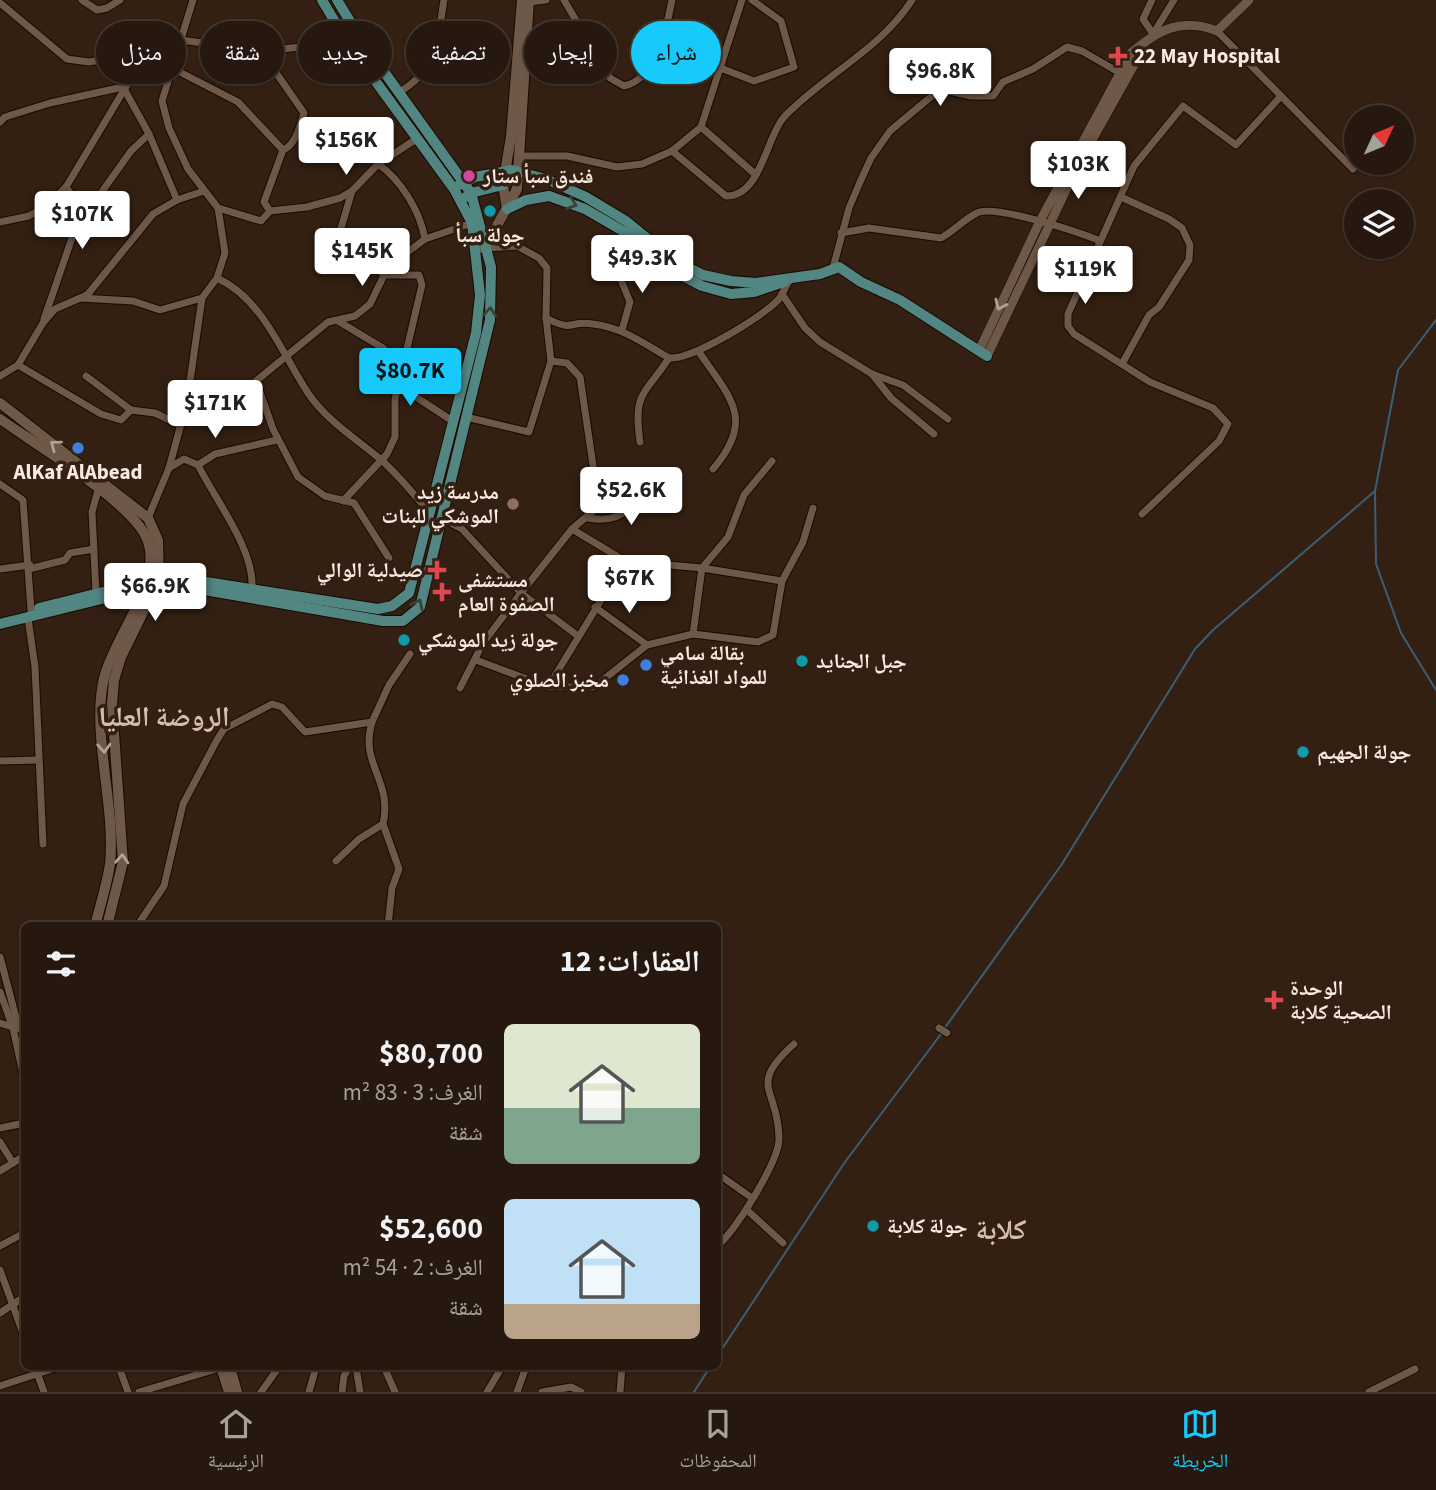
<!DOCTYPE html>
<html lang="ar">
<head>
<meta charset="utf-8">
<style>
	body { margin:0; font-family:"Source Sans 3","Noto Naskh Arabic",sans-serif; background:#32251c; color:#f1f3f6; direction:rtl; height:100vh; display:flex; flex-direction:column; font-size:26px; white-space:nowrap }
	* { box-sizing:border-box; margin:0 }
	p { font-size:23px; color:#a4a09e }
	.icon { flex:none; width:38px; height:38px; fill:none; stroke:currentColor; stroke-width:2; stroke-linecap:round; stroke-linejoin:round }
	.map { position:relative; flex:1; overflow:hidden; direction:ltr }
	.sheet { position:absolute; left:21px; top:922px; width:700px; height:448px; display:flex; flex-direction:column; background:#26180e; border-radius:10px; box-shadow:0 2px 5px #0004,0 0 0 2px #42372e; direction:rtl }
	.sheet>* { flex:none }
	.banner { position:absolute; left:21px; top:21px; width:700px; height:63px; direction:rtl; display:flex; gap:14px }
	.needle { width:46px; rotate:46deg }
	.controls { position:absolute; left:1344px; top:105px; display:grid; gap:14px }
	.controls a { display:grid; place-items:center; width:70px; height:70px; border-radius:50%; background:#26180e; box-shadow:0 2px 5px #0004,0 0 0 2px #42372e; font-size:35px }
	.price { position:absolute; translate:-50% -60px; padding:0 16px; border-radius:7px; background:#fff; color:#222; font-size:23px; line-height:46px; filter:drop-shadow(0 2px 4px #0008) }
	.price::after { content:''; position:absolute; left:50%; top:42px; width:21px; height:16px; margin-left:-10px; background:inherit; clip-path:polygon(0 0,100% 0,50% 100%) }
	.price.active { background:#17cafb; color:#111 }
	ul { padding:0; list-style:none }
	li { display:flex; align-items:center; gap:21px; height:175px; padding:0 21px }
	li span { display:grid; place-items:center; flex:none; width:196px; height:140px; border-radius:10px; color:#555 }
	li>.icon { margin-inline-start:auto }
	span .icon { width:84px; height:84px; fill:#fffc; stroke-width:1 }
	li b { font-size:30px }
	h2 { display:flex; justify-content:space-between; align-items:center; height:84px; padding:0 21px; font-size:30px }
	.tag { padding:0 24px; border-radius:32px; background:#26180e; box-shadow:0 2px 5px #0004,0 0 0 2px #42372e; font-size:24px; line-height:63px }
	.tag.active { background:#17cafb; color:#111 }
	.tabs { display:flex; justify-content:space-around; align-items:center; height:98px; border-top:2px solid #42372e; background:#26180e; font-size:19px; color:#a4a09e }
	.tabs a { display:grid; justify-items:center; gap:4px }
	.tabs .active { color:#17cafb }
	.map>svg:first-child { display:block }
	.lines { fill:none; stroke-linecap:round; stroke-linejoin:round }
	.stream { stroke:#3a5f75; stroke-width:2 }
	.minor-casing { stroke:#1a0900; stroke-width:9 }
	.tertiary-casing { stroke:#1a0900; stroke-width:10 }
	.secondary-casing { stroke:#1a0900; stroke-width:12 }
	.primary-casing { stroke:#1a0900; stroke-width:12 }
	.minor { stroke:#6e5848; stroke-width:7 }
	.tertiary { stroke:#6e5848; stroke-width:9 }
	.secondary { stroke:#6e5848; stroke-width:10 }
	.primary { stroke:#528682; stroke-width:10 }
	.oneway { stroke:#3c3f34 }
	.oneway2 { stroke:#b2a194 }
	.health-dot { fill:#e0444e; stroke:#332012; stroke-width:2.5 }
	.hotel-dot { fill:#d1479c; stroke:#332012; stroke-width:2.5 }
	.culture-dot { fill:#0f9aa8; stroke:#332012; stroke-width:2.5 }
	.shop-dot { fill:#3f7fe0; stroke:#332012; stroke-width:2.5 }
	.education-dot { fill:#8d6e63; stroke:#332012; stroke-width:2.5 }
	.labels { text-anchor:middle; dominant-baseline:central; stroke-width:7; stroke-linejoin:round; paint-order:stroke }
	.poi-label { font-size:21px; font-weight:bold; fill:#f7eae1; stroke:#332012; text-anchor:start }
	.district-label { font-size:28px; font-weight:bold; fill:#d6bdab; stroke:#332012 }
</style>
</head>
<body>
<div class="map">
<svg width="1436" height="1392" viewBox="0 0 1436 1392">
	<rect width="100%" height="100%" fill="#332012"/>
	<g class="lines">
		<g class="stream">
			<path d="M1436 320 1398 370 1375 491 1376 564 1401 633 1436 690"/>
			<path d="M944 1029 1062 864 1195 649 1213 630 1375 491"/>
			<path d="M718 1355 845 1162 941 1034"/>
			<path d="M694 1392 710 1367"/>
		</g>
		<defs>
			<g id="minor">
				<path d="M82 0 97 10 107 8 120 0"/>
				<path d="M564 0 610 78 624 86C656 80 667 26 672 0"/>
				<path d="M1152 0 1143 19 1153 34 1174 0"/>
				<path d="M529 2 546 0"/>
				<path d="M0 3 67 59 89 62 106 59 139 65"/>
				<path d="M1217 31 1353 169"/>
				<path d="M261 51 304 113C300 126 296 145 283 150L264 202 270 211"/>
				<path d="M718 67 754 81 794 67 781 21 752 0"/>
				<path d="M172 68 238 102 283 150"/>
				<path d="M400 92C442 64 436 46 444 0"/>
				<path d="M0 122 5 117 50 103 123 87 149 134 177 200"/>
				<path d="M701 127 756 175"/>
				<path d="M672 151 726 196C761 197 766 137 784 117 824 75 880 50 912 0"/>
				<path d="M520 156H567L617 167 642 164 672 151 701 127 742 0"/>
				<path d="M378 164C401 180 420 211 425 239"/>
				<path d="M1121 197 1169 219 1182 228 1190 245 1189 260 1159 307 1149 315 1122 364"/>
				<path d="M218 208 261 221 270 211 307 207 340 198 352 191 378 164 418 138"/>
				<path d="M82 209 91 207 131 151 149 134"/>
				<path d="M0 222 29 216 46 206 66 187 139 65 181 40 261 51 362 41"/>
				<path d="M841 233 869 228 941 238C954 231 964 219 977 213 994 204 1078 232 1098 240"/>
				<path d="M614 263 630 302 622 330"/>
				<path d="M833 268 849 208 860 182 871 158 890 131 933 95 949 91 971 96H993L1003 82 1033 69 1067 47 1082 51 1120 73"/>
				<path d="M217 278C263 299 282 354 308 393 326 420 355 438 379 458 398 474 414 495 430 513"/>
				<path d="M782 294 805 328 820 342 872 374 891 398 934 434"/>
				<path d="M81 298 88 294 153 214 177 200 204 191"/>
				<path d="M546 318C575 333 568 320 593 324 624 328 643 343 669 358 692 360 762 317 778 300 783 295 785 287 789 281"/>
				<path d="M44 319 82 209 66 187"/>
				<path d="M338 321 383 348 396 365 400 380 413 395 454 422"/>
				<path d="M699 352C730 398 756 419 713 469"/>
				<path d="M18 365 101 414 121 420 131 410 155 413 180 425"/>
				<path d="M872 374 903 385 948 419"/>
				<path d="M0 376 18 365 43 323 55 309 80 298 133 301 160 310 202 298"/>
				<path d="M86 376 131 410"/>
				<path d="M466 417 529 432 551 361 546 318 547 268 539 258 517 246 487 248"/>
				<path d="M640 442C633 392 644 396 669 358"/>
				<path d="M198 465C216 501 255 550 252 589"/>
				<path d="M169 468 184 459 198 465 215 454 277 440"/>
				<path d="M0 484 23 500 31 610"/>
				<path d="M343 501 387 454 395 437V399L422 285 419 275H384L368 259 349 251 339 235 352 191"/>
				<path d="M1142 514 1219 441 1228 424 1213 408 1150 382 1074 334 1068 326V314L1134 166 1183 106 1236 145 1281 96"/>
				<path d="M148 518 169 468 187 402 202 298 217 278 225 253 218 208 188 169 169 128 162 101 193 0"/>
				<path d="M441 518 462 529 521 593 578 636"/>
				<path d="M588 518C613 522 620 516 639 502H673"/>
				<path d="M572 529 625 561 702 568 782 581"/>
				<path d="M389 558 354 503 325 496 298 477 273 429 256 381 328 322 355 316 370 304 388 267 425 239 472 223"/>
				<path d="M0 569 30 565"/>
				<path d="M29 569 65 560 70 553 94 549"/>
				<path d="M96 593 92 512 98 490"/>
				<path d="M595 607 647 645"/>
				<path d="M28 618 35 667 43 844"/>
				<path d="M693 634 702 568 728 537 744 495 772 461"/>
				<path d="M476 660 548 687H594L647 645 693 634 758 642 773 635 782 581 803 542 813 508"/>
				<path d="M548 687 625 561"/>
				<path d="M460 688 483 643 521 593 572 529 599 506 580 377 567 363 551 361"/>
				<path d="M0 761 38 760"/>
				<path d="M383 824 399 869 392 888 388 926"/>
				<path d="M336 861 359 839 383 824C393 780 359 764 372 722"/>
				<path d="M137 926 164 886 183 804 217 740 224 729 272 704 282 707 305 732 372 722 389 685 410 654"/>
				<path d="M0 957 19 1029 0 1023"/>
				<path d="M0 992 13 1028 24 1078"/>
				<path d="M939 1028 947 1033"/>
				<path d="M0 1128 24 1123"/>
				<path d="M0 1142 13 1163"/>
				<path d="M0 1171 24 1156"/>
				<path d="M718 1174 752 1198"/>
				<path d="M747 1210 783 1243"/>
				<path d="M718 1245C735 1232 779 1161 779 1139 779 1088 746 1087 794 1044"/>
				<path d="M0 1246 24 1233"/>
				<path d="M0 1270 24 1336"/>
				<path d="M0 1313 24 1297"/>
				<path d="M35 1367 44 1392"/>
				<path d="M119 1367 128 1392"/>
				<path d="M356 1367 360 1392"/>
				<path d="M384 1367 395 1392"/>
				<path d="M0 1386 58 1367"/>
				<path d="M139 1392 223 1367"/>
				<path d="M261 1392 279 1367"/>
				<path d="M309 1392 316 1367"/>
				<path d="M342 1392 344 1376 349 1367"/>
				<path d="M487 1392 502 1367"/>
				<path d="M517 1392 526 1367"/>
				<path d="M542 1392 571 1387 581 1392"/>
				<path d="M620 1392 622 1367"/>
				<path d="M1369 1392 1415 1369"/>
			</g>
			<g id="tertiary">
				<path d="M979 351 1040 221 1131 53C1158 30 1181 17 1217 31L1249 0"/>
				<path d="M987 356 1077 167 1144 47"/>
			</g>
			<g id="secondary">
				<path d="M507 209 503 185 511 136 522 0"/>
				<path d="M479 248 493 233 517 189 529 0"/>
				<path d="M0 403 148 518 158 540 159 580 121 657 114 680 112 704 123 862 107 926"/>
				<path d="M0 419C35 444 133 503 147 539 164 580 114 637 104 678 91 733 116 807 110 864 107 884 100 906 95 926"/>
				<path d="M221 1367 229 1392"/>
				<path d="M230 1367 237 1392"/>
			</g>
			<g id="primary">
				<path d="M459 185 475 177 512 170 546 179 586 197 626 221 675 261 703 275 731 281 756 283 820 274 839 267 861 282 900 300 987 356"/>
				<path d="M466 197 471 193 503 185"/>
				<path d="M507 209 526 200 549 196 585 209 628 234 677 273 702 286 731 294 754 292 784 282"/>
				<path d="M39 608 147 581 175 577 378 609 392 606 409 593 476 333 480 295 472 223 454 189 347 42 322 0"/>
				<path d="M0 624 126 593H141L155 586H181L383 621H403L420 607 490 320 491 267 471 193 362 41 337 0"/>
			</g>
		</defs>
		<use href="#minor" class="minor-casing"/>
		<use href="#tertiary" class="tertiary-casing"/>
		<use href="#secondary" class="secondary-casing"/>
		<use href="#primary" class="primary-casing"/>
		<use href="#minor" class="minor"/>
		<use href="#tertiary" class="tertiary"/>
		<use href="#secondary" class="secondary"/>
		<use href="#primary" class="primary"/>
	</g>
	<defs><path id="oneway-chevron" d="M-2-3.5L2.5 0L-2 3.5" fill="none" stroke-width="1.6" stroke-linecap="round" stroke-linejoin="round" transform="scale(1.75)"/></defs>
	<g class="oneway">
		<use href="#oneway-chevron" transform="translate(572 204) rotate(19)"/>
		<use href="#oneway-chevron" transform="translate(490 312) rotate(-86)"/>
		<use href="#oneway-chevron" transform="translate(418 604) rotate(-65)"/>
	</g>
	<g class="oneway2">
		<use href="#oneway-chevron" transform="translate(1000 305) rotate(115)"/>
		<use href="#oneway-chevron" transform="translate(55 445) rotate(-143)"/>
		<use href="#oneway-chevron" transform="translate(104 748) rotate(87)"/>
		<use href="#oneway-chevron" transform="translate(122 859) rotate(-87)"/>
	</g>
	<g class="health-dot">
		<path d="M1114.5 45.5h7v7h7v7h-7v7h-7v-7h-7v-7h7z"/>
		<path d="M433.5 559.5h7v7h7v7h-7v7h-7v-7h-7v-7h7z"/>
		<path d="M438.5 581.5h7v7h7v7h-7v7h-7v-7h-7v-7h7z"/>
		<path d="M1270.5 989.5h7v7h7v7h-7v7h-7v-7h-7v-7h7z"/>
	</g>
	<circle class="hotel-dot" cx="469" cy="176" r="7"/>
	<g class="culture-dot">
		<circle cx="490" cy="211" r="7"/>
		<circle cx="404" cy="640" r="7"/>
		<circle cx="802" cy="661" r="7"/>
		<circle cx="1303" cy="752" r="7"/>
		<circle cx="873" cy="1226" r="7"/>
	</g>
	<g class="shop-dot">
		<circle cx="78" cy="448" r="7"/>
		<circle cx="646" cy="665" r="7"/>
		<circle cx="623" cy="680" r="7"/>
	</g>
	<circle class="education-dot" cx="513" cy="504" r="7"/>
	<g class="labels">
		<g class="poi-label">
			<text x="1134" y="56">22 May Hospital</text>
			<text x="483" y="176">فندق سبأ ستار</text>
			<text x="490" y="235" text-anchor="middle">جولة سبأ</text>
			<text x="78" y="472" text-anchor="middle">AlKaf AlAbead</text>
			<text x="499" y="492" text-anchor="end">مدرسة زيد<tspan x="499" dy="24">الموشكي للبنات</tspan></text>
			<text x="423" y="570" text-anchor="end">صيدلية الوالي</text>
			<text x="458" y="580">مستشفى<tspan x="458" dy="24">الصفوة العام</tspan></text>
			<text x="418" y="640">جولة زيد الموشكي</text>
			<text x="660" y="653">بقالة سامي<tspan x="660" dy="24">للمواد الغذائية</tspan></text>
			<text x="816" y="661">جبل الجنايد</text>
			<text x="609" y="680" text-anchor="end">مخبز الصلوي</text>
			<text x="1317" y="752">جولة الجهيم</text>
			<text x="1290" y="988">الوحدة<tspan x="1290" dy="24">الصحية كلابة</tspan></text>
			<text x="887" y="1226">جولة كلابة</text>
		</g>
		<g class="district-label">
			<text x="164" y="717">الروضة العليا</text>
			<text x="1001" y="1230">كلابة</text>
		</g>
	</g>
</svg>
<div class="controls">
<a><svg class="needle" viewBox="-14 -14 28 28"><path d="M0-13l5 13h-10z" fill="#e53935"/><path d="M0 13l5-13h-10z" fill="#a4a09e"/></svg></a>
<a><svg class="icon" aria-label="layers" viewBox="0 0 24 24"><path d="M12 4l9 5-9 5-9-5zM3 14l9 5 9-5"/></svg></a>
</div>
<b class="price" style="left:940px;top:108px">$96.8K</b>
<b class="price" style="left:346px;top:177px">$156K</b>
<b class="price" style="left:1078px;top:201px">$103K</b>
<b class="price" style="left:82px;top:251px">$107K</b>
<b class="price" style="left:362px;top:288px">$145K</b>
<b class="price" style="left:642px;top:295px">$49.3K</b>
<b class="price" style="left:1085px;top:306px">$119K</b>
<b class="price active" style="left:410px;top:408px">$80.7K</b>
<b class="price" style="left:215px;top:440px">$171K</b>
<b class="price" style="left:631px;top:527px">$52.6K</b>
<b class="price" style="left:629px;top:615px">$67K</b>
<b class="price" style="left:155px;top:623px">$66.9K</b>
<div class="banner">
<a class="tag active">شراء</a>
<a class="tag">إيجار</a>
<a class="tag">تصفية</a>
<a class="tag">جديد</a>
<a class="tag">شقة</a>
<a class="tag">منزل</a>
</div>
<section class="sheet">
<h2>العقارات: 12<svg class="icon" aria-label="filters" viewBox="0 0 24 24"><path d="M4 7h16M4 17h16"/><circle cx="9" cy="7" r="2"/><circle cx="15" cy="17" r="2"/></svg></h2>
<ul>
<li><span style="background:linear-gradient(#dfe7d0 60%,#7fa58c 0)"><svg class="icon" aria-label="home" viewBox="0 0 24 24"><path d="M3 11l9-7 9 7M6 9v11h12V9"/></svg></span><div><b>$80,700</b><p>الغرف: 3 · 83 m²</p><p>شقة</p></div></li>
<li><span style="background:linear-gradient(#bfe0f5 75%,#b9a48a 0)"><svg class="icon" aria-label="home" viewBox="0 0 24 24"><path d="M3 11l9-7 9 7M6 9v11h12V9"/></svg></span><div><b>$52,600</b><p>الغرف: 2 · 54 m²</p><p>شقة</p></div></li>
</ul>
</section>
</div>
<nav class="tabs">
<a class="active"><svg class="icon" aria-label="map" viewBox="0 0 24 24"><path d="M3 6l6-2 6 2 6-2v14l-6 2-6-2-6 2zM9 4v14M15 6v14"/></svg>الخريطة</a>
<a><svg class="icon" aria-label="saved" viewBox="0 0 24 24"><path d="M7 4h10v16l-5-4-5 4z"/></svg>المحفوظات</a>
<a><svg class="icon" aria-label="home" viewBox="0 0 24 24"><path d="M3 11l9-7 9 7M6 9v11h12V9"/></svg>الرئيسية</a>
</nav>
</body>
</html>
